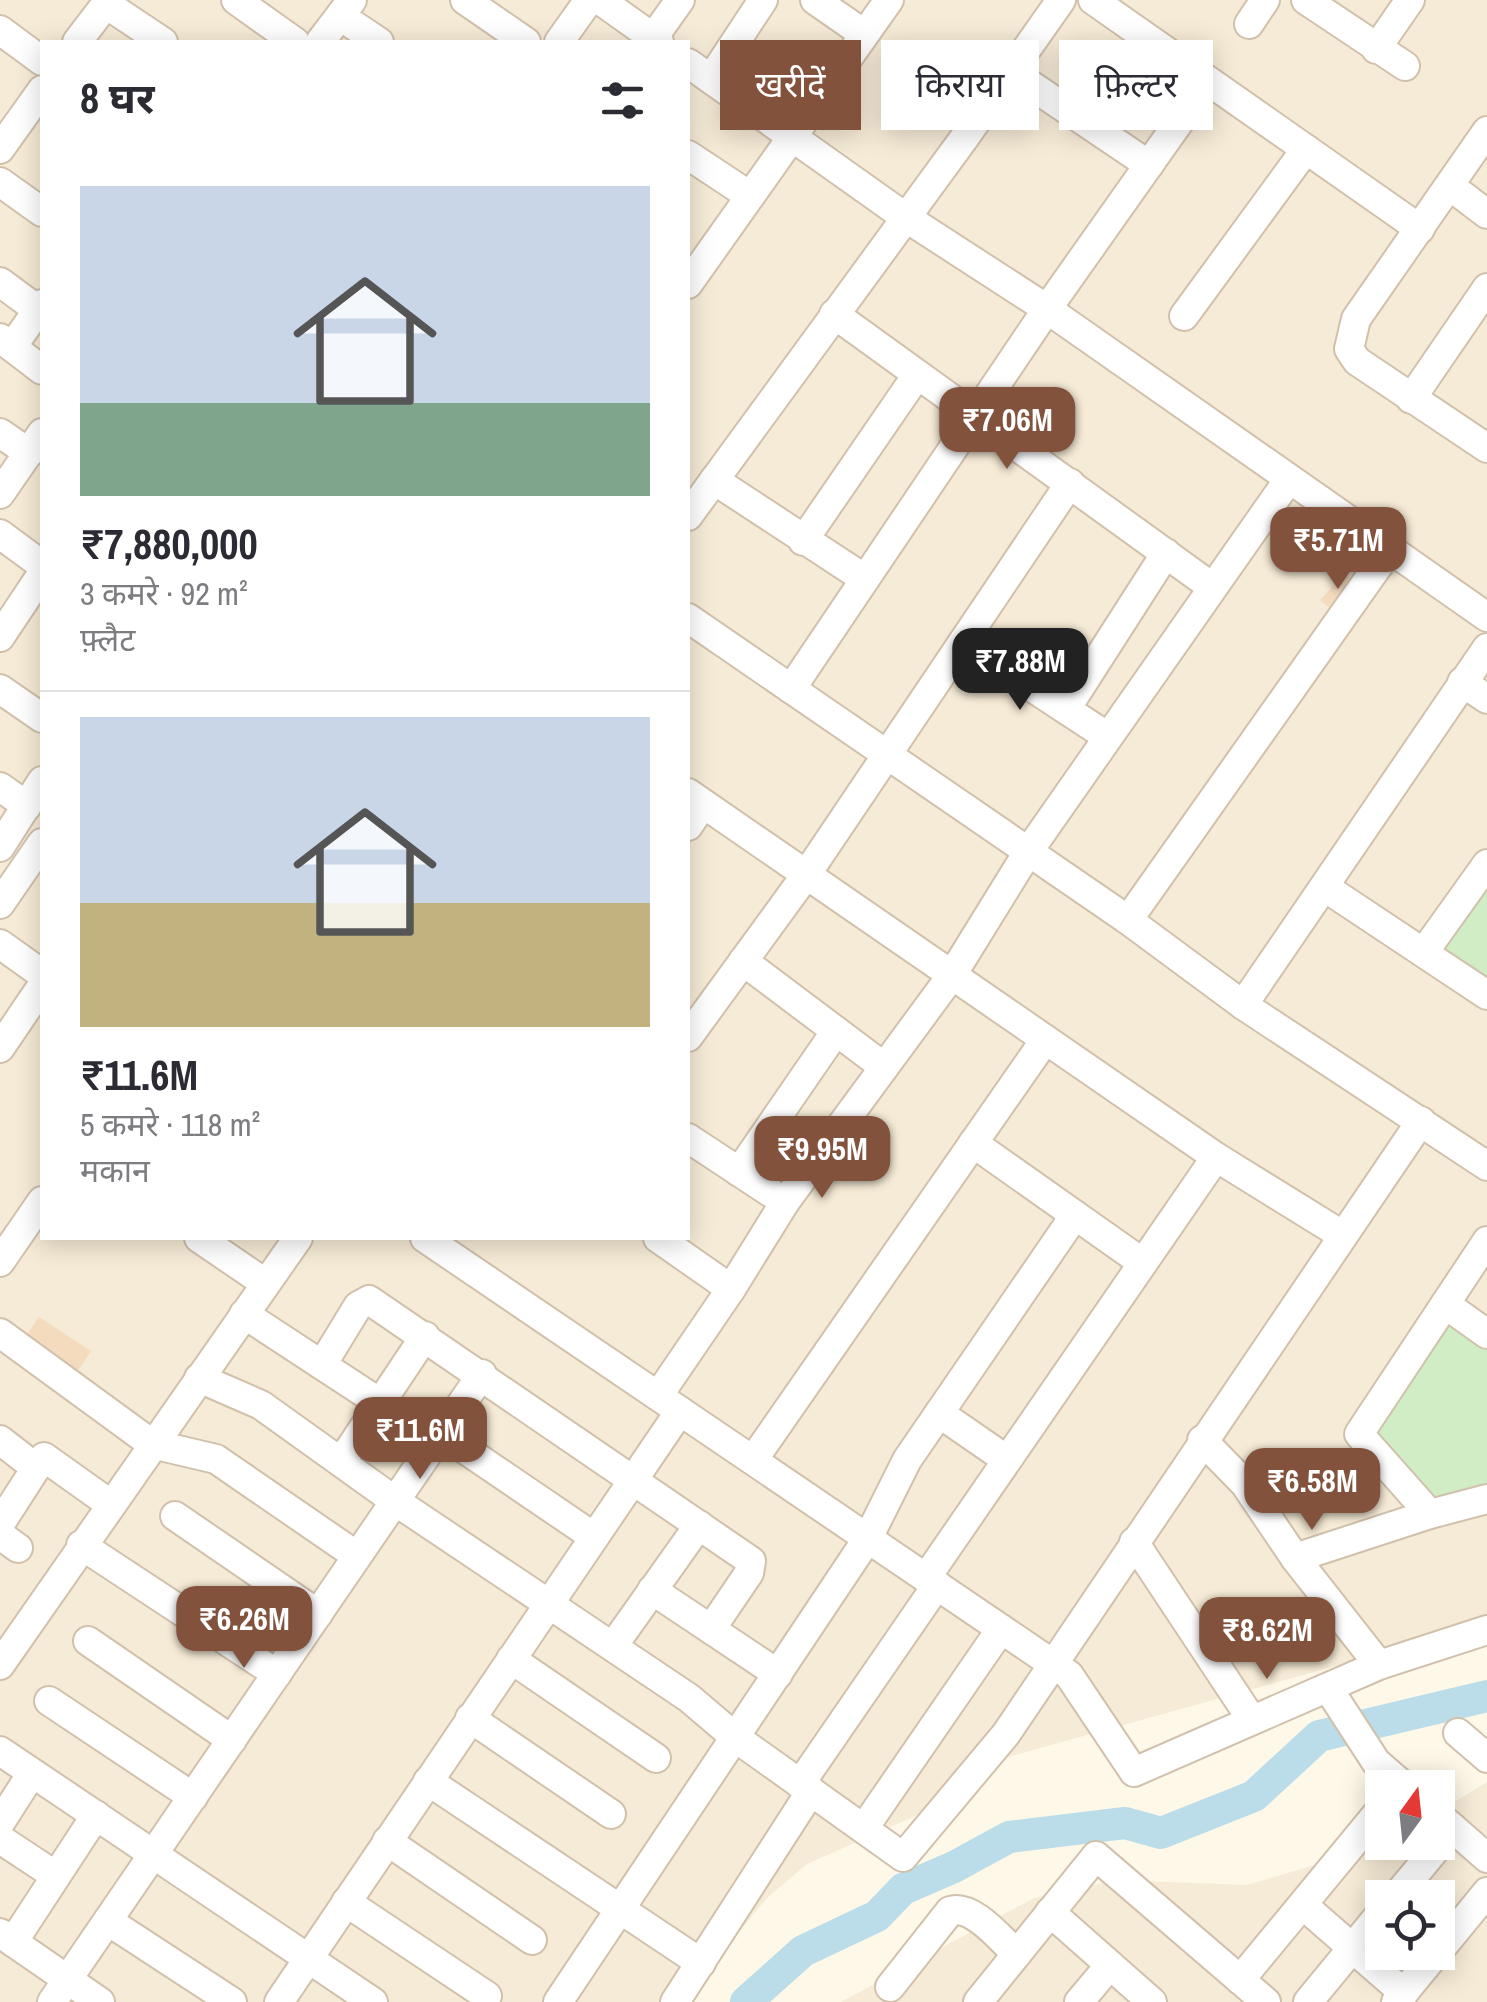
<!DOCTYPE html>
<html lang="hi">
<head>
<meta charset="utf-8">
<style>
	body { margin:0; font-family:"Archivo Narrow","Noto Sans Devanagari",sans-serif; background:#f7f7f7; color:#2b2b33; height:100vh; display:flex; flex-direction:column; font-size:38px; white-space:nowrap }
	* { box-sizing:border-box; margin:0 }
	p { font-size:32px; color:#7c7c81 }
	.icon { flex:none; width:55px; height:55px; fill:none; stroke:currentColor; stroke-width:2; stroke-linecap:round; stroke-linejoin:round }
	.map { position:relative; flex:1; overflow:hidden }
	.side { position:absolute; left:40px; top:40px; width:650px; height:1200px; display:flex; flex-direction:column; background:#fff; border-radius:0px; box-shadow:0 5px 25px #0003 }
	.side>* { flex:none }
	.guide { position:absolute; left:720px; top:40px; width:615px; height:90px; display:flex; gap:20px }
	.needle { width:65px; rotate:15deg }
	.buttons { position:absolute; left:1365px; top:1770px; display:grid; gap:20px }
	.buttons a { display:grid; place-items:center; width:90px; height:90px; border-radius:0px; background:#fff; box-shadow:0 5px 25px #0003; font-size:50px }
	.price { position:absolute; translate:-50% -85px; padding:0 22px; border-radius:20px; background:#82523c; color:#fff; font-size:32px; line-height:65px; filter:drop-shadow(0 2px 5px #0008) }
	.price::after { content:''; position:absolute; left:50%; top:60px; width:30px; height:22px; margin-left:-15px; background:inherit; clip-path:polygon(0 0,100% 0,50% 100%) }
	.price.selected { background:#222; color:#fff }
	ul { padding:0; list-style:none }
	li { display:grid; align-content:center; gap:20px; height:530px; padding:0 40px }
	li+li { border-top:2px solid #e1e1e2 }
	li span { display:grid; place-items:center; height:310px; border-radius:0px; color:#555 }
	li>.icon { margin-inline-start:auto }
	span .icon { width:180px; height:180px; fill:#fffc; stroke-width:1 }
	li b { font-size:42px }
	h2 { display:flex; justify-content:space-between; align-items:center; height:120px; padding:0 40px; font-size:42px }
	.tag { padding:0 35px; border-radius:0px; background:#fff; box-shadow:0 5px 25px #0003; font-size:35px; line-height:90px }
	.tag.selected { background:#82523c; color:#fff }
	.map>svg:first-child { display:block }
	.residential { fill:#f6ebd6; fill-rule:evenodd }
	.green { fill:#d0edc5 }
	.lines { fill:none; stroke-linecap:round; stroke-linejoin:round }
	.river { stroke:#bbdce9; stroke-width:32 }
	.building { fill:#f5dbbe }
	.minor-casing { stroke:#d1c1ac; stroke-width:32 }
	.minor { stroke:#fff; stroke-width:28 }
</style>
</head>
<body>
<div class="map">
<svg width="1487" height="2002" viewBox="0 0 1487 2002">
	<rect width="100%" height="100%" fill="#fef8e8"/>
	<g class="residential">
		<path d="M0 0H1487V1624L1001 1759 915 1816 807 1864 766 1899 682 2002H0ZM42 42H688V1238H42Z"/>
		<path d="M1487 1782V2002H841L1034 1898 1117 1880 1247 1885 1389 1843 1438 1842V1812ZM1382 1898H1438V1952H1382Z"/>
	</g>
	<g class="green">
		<path d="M1487 864V996L1423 953Z"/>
		<path d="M1445 1304 1487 1333V1499L1427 1518 1357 1437Z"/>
	</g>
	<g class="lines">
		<path class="river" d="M746 2002 803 1951 877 1916 903 1889 954 1867 1009 1837 1125 1823 1161 1833 1254 1796 1319 1736 1487 1696"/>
	</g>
	<g class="building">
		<path d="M1345 573 1356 584 1332 610 1320 600Z"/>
		<path d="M39 1317 91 1351 77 1372 25 1337Z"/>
	</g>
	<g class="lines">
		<defs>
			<g id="minor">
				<path d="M236 0 295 42"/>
				<path d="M465 0 526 42"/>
				<path d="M600 0 659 42"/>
				<path d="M815 0 864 34"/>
				<path d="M1093 0 1420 229"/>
				<path d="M1306 0 1405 66"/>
				<path d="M340 16 379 42"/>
				<path d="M1249 24 1265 0"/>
				<path d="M0 30 42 61"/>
				<path d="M653 38 680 0"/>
				<path d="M77 42 106 4 163 42"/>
				<path d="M320 42 352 0"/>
				<path d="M559 42 589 0"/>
				<path d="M1376 49 1410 0"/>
				<path d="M688 63 905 217 1047 309 1487 617"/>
				<path d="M1010 71 1149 165"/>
				<path d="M711 79 763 0"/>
				<path d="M1487 131 1356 319 1349 349 1357 361 1487 448"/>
				<path d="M0 149 42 90"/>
				<path d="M688 155 750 196"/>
				<path d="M0 182 42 212"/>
				<path d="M1450 186 1487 214"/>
				<path d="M0 282 38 310"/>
				<path d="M688 284 889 0"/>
				<path d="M834 314 1212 587"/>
				<path d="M1184 316 1306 149"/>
				<path d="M0 338 42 370"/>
				<path d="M12 347 42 304"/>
				<path d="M1411 399 1487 288"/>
				<path d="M0 433 29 453"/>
				<path d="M714 480 865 579"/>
				<path d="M0 494 42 433"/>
				<path d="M688 516 965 137 1061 0"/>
				<path d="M0 534 42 565"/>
				<path d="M803 541 917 375"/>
				<path d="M688 618 1128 920 1243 1005 1487 1166"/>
				<path d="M0 637 42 574"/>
				<path d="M963 642 1108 737"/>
				<path d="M1462 682 1487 699"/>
				<path d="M0 689 42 718"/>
				<path d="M791 689 1047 309 1208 81"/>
				<path d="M1066 709 1166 553"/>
				<path d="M0 787 27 806"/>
				<path d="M688 793 1216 1157 1342 1235"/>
				<path d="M688 826 703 804"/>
				<path d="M0 847 42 781"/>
				<path d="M1326 888 1487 995"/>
				<path d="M0 904 42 843"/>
				<path d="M1128 920 1390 549"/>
				<path d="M0 944 42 974"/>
				<path d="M1424 952 1487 864"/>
				<path d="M743 961 884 1067"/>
				<path d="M1243 1005 1487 648"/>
				<path d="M688 1037 806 875 1070 483"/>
				<path d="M0 1048 42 986"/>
				<path d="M688 1138 785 1202"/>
				<path d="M973 1143 1143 1263"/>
				<path d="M739 1172 836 1031"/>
				<path d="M199 1238 265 1283"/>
				<path d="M425 1238 1069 1675 1134 1772 1379 1665 1487 1630"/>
				<path d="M658 1238 731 1289 785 1202 952 975 1028 852 1289 479"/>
				<path d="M1487 1241 1359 1434 1430 1514 1487 1499"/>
				<path d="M0 1262 42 1201"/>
				<path d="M1445 1304 1487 1334"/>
				<path d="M244 1314 380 1403 441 1433 594 1537"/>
				<path d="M0 1333 152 1444 216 1459 357 1556"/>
				<path d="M322 1365 358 1306 369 1300 751 1561 749 1573 711 1629"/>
				<path d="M199 1378 261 1405 395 1501 689 1698 736 1738 903 1857 1006 1734 1421 1121"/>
				<path d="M658 1396 731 1289"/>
				<path d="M939 1413 1007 1460"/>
				<path d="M0 1440 36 1468 0 1524"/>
				<path d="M1202 1440 1245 1484 1295 1558 1379 1665"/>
				<path d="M44 1457 110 1504"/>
				<path d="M753 1460 1045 1040"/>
				<path d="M341 1462 425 1336"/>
				<path d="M175 1516 318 1614"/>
				<path d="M0 1535 18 1548"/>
				<path d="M1134 1542 1252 1720"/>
				<path d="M81 1545 277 1674"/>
				<path d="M1295 1558 1430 1514"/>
				<path d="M926 1578 1216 1157"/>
				<path d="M652 1590 778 1674"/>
				<path d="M88 1641 232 1740"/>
				<path d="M613 1646 699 1525"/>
				<path d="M511 1659 656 1758"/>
				<path d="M0 1665 298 1238"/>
				<path d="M1328 1688 1376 1762 1406 1788"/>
				<path d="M49 1701 193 1797"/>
				<path d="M470 1718 611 1814"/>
				<path d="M1458 1733 1487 1758"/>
				<path d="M0 1751 373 2002"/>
				<path d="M428 1781 701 1963"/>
				<path d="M800 1784 937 1585"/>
				<path d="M1438 1815 1487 1858"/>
				<path d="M0 1823 32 1773"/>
				<path d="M864 1828 1001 1629"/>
				<path d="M0 1839 56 1876"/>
				<path d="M387 1841 532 1940"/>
				<path d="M1395 1898 1453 1828"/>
				<path d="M346 1902 487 1996"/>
				<path d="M1303 1905 1404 1993"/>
				<path d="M1050 1912 1152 2002"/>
				<path d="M108 1921 232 2002"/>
				<path d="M0 1933 100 2002"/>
				<path d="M13 1942 96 1815"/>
				<path d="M1438 1952 1487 1892"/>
				<path d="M1240 1980 1382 1808"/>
				<path d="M890 1987 950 1911C973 1904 1000 1939 1017 1954"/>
				<path d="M52 2002 482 1374"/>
				<path d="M279 2002 680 1411"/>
				<path d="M558 2002 868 1538 907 1460 1075 1215"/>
				<path d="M675 2002 811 1791"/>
				<path d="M978 2002 1096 1856 1266 2002"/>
				<path d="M1079 2002 1110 1965"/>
				<path d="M1308 2002 1382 1912"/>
				<path d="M1396 2002 1437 1952"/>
			</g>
		</defs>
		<use href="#minor" class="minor-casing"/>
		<use href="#minor" class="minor"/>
	</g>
</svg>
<div class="buttons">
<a><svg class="needle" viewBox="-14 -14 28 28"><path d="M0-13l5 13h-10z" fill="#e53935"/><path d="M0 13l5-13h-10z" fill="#7c7c81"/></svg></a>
<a><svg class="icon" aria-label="locate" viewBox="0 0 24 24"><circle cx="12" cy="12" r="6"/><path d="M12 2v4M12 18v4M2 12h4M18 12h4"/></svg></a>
</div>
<b class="price" style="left:1007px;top:472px">₹7.06M</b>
<b class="price" style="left:1338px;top:592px">₹5.71M</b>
<b class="price selected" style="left:1020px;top:713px">₹7.88M</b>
<b class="price" style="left:822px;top:1201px">₹9.95M</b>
<b class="price" style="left:420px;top:1482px">₹11.6M</b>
<b class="price" style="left:1312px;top:1533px">₹6.58M</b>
<b class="price" style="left:244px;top:1671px">₹6.26M</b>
<b class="price" style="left:1267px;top:1682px">₹8.62M</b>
<div class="guide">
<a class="tag selected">खरीदें</a>
<a class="tag">किराया</a>
<a class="tag">फ़िल्टर</a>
</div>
<section class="side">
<h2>8 घर<svg class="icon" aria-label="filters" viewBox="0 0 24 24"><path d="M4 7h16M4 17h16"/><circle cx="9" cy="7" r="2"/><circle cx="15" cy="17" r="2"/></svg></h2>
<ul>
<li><span style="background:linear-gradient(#c9d6e8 70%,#7fa58c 0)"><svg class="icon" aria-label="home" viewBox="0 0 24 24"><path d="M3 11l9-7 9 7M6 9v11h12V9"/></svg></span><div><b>₹7,880,000</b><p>3 कमरे · 92 m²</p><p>फ़्लैट</p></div></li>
<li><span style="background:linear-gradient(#c9d6e8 60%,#c2b280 0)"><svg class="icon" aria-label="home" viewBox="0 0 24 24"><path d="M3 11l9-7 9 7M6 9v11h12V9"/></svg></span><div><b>₹11.6M</b><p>5 कमरे · 118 m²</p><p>मकान</p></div></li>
</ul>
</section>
</div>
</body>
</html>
